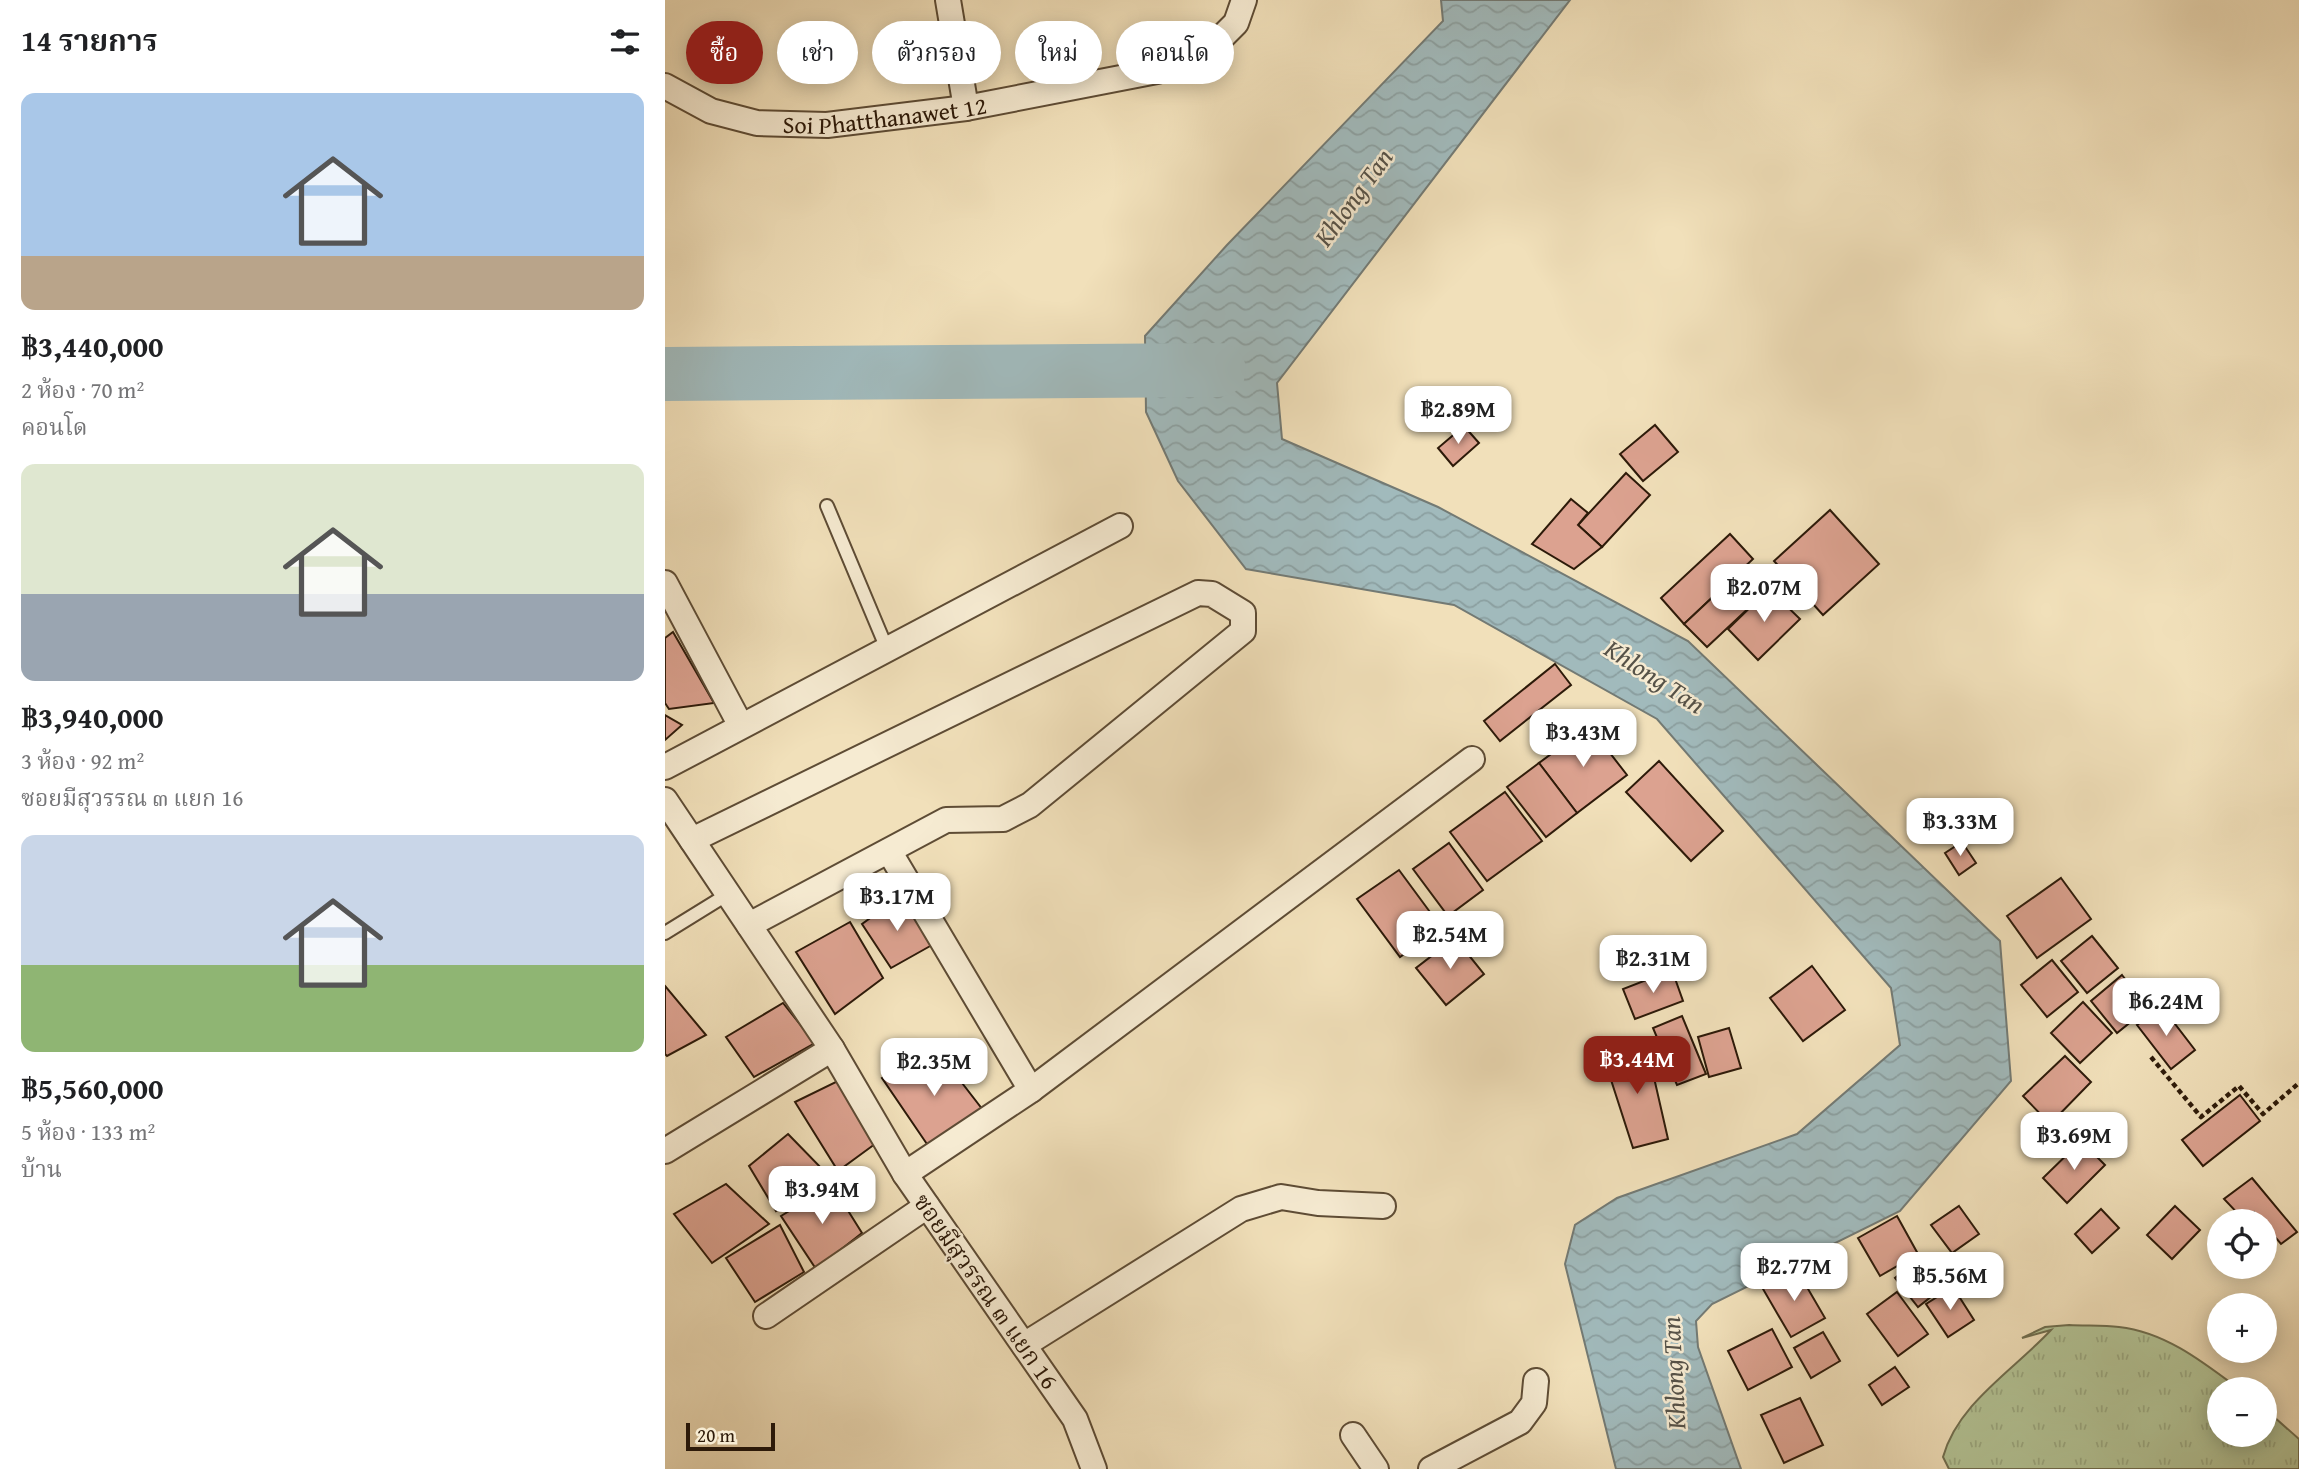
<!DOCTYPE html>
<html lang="th">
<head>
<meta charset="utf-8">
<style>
	body { margin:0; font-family:"Gentium Book Plus","Noto Serif Thai",serif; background:#f6f6f6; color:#202124; height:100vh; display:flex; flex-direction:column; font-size:26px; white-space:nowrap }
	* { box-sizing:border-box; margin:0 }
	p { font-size:23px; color:#757577 }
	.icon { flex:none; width:38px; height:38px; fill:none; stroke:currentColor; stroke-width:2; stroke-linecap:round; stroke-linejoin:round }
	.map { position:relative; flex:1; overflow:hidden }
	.sheet { display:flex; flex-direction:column; background:#fff; width:665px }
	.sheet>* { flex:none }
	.guide { position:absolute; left:21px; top:21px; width:665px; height:63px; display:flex; gap:14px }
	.fabs { position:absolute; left:1542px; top:1209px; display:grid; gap:14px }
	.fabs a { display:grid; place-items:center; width:70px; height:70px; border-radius:50%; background:#fff; box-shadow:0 4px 18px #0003; font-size:35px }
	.scale { position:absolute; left:21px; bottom:18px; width:89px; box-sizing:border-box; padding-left:7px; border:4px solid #2d1a09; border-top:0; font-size:19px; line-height:24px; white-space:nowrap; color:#2d1a09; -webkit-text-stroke:5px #f6ebd2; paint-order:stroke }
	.price { position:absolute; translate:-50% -60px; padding:0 16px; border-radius:14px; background:#fff; color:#222; font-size:23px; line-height:46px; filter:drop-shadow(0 2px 4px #0008) }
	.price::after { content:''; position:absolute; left:50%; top:42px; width:21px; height:16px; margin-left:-10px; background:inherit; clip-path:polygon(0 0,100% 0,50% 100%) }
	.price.current { background:#8f2418; color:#fff }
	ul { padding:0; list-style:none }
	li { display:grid; align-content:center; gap:14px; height:371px; padding:0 21px }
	li span { display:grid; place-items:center; height:217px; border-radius:14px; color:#555 }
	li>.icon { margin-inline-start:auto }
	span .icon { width:126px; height:126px; fill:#fffc; stroke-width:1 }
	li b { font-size:30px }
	h2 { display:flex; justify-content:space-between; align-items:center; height:84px; padding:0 21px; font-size:30px }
	.chip { padding:0 24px; border-radius:32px; background:#fff; box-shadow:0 4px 18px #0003; font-size:24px; line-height:63px }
	.chip.current { background:#8f2418; color:#fff }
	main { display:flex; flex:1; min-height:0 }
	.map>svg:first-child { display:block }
	.grass { fill:url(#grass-tufts); stroke:#706e4f; stroke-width:2 }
	.water { fill:url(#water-waves); stroke:#737a74; stroke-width:2 }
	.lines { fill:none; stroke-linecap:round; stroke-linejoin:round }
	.river { stroke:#a1babc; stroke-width:54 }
	.building { fill:#dca290; stroke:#2d1a09; stroke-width:2 }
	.service-casing { stroke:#5e4c35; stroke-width:16 }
	.minor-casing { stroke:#5e4c35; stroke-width:28 }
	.path { stroke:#2d1a09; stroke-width:4.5; stroke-dasharray:5 3.5; stroke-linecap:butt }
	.service { stroke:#f6ebd2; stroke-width:12 }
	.minor { stroke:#f6ebd2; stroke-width:24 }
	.labels { text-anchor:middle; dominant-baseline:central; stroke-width:5; stroke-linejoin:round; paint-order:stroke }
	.street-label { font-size:24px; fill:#2d1a09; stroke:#f6ebd2 }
	.water-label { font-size:26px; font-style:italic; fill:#565248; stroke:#f6ebd2 }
</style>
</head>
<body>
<main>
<section class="sheet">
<h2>14 รายการ<svg class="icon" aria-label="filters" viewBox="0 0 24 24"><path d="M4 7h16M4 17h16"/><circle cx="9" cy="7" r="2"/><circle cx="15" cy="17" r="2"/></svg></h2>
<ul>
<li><span style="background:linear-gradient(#a9c7e8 75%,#b9a48a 0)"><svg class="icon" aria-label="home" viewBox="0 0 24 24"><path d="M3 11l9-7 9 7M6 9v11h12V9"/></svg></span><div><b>฿3,440,000</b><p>2 ห้อง · 70 m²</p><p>คอนโด</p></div></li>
<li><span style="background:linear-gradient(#dfe7d0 60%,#9aa5b1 0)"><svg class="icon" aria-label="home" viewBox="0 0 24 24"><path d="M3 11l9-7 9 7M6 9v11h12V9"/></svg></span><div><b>฿3,940,000</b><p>3 ห้อง · 92 m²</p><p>ซอยมีสุวรรณ ๓ แยก 16</p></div></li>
<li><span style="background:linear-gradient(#c9d6e8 60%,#8fb573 0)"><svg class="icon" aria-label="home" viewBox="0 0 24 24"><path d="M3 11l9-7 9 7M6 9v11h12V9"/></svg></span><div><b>฿5,560,000</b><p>5 ห้อง · 133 m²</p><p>บ้าน</p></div></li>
</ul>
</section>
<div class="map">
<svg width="1634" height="1469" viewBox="0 0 1634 1469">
	<defs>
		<pattern id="grass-tufts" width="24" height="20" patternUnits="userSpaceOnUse" patternTransform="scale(1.75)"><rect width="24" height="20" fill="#b3c395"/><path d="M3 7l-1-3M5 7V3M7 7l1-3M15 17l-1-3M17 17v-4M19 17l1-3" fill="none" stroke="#9aa77f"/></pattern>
		<pattern id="water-waves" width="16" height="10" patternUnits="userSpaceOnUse" patternTransform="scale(1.75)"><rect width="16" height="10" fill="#a1babc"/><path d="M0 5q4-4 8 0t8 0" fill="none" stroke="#8b9fa0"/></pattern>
	</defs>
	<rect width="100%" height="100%" fill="#f1e0ba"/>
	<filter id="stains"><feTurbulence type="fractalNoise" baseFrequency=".00286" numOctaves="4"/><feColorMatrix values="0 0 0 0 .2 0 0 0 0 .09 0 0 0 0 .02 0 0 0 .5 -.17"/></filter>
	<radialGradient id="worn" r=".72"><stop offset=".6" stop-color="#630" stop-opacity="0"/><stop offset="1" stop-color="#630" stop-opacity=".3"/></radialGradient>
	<path class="grass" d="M1404 1325C1421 1326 1438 1325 1454 1327 1500 1332 1538 1362 1574 1389L1554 1390V1435H1600V1409L1634 1439V1469H1284L1278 1457C1293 1403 1349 1370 1386 1330L1357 1338 1380 1327Z"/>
	<path class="water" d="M776 0H905L612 383 617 439 773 507 1023 641 1335 941 1346 1081 1235 1211 1047 1304 1031 1321 1033 1347 1076 1469H951L900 1264 910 1225 952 1198 1132 1134 1235 1045 1226 988 992 719 789 605 581 569 513 481 481 412 480 336 562 245 778 21Z"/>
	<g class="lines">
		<path class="river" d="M0 374 554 370"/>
	</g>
	<g class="building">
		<path d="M990 425 1013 452 978 481 955 454Z"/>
		<path d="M799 426 814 443 788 466 773 448Z"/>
		<path d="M961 473 985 495 937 547 913 525Z"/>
		<path d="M906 499 923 513 913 525 937 547 909 569 867 544Z"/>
		<path d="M1165 510 1214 564 1158 615 1109 561Z"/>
		<path d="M1065 534 1088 559 1019 624 996 598Z"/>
		<path d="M1082 565 1104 589 1042 647 1019 624Z"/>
		<path d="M1104 589 1135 619 1093 660 1063 629Z"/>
		<path d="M8 632 49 703 4 709 0 703V638Z"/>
		<path d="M890 664 906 685 835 741 819 721Z"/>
		<path d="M0 715 17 725 0 740Z"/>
		<path d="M924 726 962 775 912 813 874 763Z"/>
		<path d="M994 761 1058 831 1026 861 961 792Z"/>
		<path d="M874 763 912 813 881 837 842 787Z"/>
		<path d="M840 792 877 841 822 881 785 832Z"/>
		<path d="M1297 842 1311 863 1294 875 1280 853Z"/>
		<path d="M784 843 818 890 783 916 748 869Z"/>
		<path d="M734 870 776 927 735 957 692 899Z"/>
		<path d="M1396 878 1426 919 1372 958 1342 916Z"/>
		<path d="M236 896 267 945 226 968 197 924Z"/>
		<path d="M185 922 218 978 170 1014 131 952Z"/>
		<path d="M1427 936 1453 968 1422 993 1396 961Z"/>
		<path d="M790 938 819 974 781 1005 751 968Z"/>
		<path d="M1387 960 1413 992 1382 1017 1356 985Z"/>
		<path d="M1147 966 1180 1010 1138 1041 1105 998Z"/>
		<path d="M1007 970 1018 1001 970 1019 958 989Z"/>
		<path d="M1457 975 1483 1008 1452 1033 1426 1001Z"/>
		<path d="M0 986 41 1035 2 1056 0 1054Z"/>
		<path d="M1418 1002 1447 1033 1415 1063 1386 1033Z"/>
		<path d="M118 1003 150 1043 89 1077 61 1037Z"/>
		<path d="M1497 1007 1530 1050 1506 1069 1472 1025Z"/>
		<path d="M1017 1016 1041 1074 1012 1085 988 1028Z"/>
		<path d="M1064 1028 1076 1068 1044 1077 1033 1037Z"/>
		<path d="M982 1047 1003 1139 968 1148 938 1055Z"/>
		<path d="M270 1048 321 1114 266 1150 217 1078Z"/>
		<path d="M1400 1056 1426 1082 1385 1124 1358 1096Z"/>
		<path d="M183 1076 210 1144 173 1171 130 1102Z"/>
		<path d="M1575 1095 1595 1121 1538 1166 1517 1140Z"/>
		<path d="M123 1134 164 1176 111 1211 84 1166Z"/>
		<path d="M1416 1141 1440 1165 1402 1203 1378 1178Z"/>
		<path d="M1587 1178 1632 1232 1616 1244 1589 1212 1578 1219 1559 1199Z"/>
		<path d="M61 1184 104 1224 47 1263 9 1214Z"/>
		<path d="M167 1185 197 1233 151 1269 116 1216Z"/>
		<path d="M1294 1206 1314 1234 1287 1253 1266 1225Z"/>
		<path d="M1510 1206 1535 1230 1507 1259 1482 1235Z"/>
		<path d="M1436 1209 1454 1228 1427 1253 1410 1234Z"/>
		<path d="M1232 1216 1253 1254 1215 1276 1193 1238Z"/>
		<path d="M115 1225 139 1272 90 1302 61 1258Z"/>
		<path d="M1257 1256 1281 1285 1253 1307 1230 1278Z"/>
		<path d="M1132 1270 1160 1318 1126 1337 1098 1289Z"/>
		<path d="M1288 1287 1309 1320 1283 1337 1261 1304Z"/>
		<path d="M1232 1292 1263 1334 1233 1356 1202 1314Z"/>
		<path d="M1107 1329 1127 1367 1083 1390 1063 1351Z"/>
		<path d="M1158 1332 1175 1361 1146 1378 1129 1348Z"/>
		<path d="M1230 1367 1244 1387 1217 1405 1204 1385Z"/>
		<path d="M1135 1398 1158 1445 1119 1463 1096 1415Z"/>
	</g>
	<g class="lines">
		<defs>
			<g id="service">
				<path d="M162 506 222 649"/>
				<path d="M0 933 63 894"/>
			</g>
			<g id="minor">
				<path d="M283 0 301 108"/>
				<path id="s1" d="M0 86 46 111 92 123 162 125 301 108 492 71 541 53 571 23 579 0"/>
				<path d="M0 583 76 726"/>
				<path d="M0 767 455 526"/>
				<path d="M0 800 167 1049 240 1174 410 1419 429 1469"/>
				<path d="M27 840 533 593 547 594 578 613V631L365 805 338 819 281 820 84 925"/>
				<path d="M224 851 366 1090"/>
				<path d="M0 1151 167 1049"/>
				<path d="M240 1174 366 1090 807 759"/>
				<path d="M101 1316 262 1206"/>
				<path d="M359 1345 576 1209 616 1197 653 1203 718 1206"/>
				<path d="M688 1435 711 1469"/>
				<path d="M766 1469 855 1422 869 1403 871 1381"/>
			</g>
		</defs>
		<use href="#service" class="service-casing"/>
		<use href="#minor" class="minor-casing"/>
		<path class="path" d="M1486 1057 1536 1117 1574 1086 1598 1114 1634 1083"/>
		<use href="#service" class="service"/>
		<use href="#minor" class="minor"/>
	</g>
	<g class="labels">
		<g class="street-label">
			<text stroke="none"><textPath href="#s1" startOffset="228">Soi Phatthanawet 12</textPath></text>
			<text transform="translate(321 1291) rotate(55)">ซอยมีสุวรรณ ๓ แยก 16</text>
		</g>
		<g class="water-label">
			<text transform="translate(688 197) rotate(-54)">Khlong Tan</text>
			<text transform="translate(990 676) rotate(33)">Khlong Tan</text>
			<text transform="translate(1008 1373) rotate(-93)">Khlong Tan</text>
		</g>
	</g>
	<rect width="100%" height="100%" filter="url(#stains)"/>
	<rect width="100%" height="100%" fill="url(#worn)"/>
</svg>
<div class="fabs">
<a><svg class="icon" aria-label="locate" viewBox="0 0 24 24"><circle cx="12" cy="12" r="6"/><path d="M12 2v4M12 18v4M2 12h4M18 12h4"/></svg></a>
<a>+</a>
<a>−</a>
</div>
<div class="scale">20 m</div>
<b class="price" style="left:793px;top:446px">฿2.89M</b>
<b class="price" style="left:1099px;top:624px">฿2.07M</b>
<b class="price" style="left:918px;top:769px">฿3.43M</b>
<b class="price" style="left:1295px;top:858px">฿3.33M</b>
<b class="price" style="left:232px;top:933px">฿3.17M</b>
<b class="price" style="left:785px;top:971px">฿2.54M</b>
<b class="price" style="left:988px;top:995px">฿2.31M</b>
<b class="price" style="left:1501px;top:1038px">฿6.24M</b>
<b class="price current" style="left:972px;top:1096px">฿3.44M</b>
<b class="price" style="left:269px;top:1098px">฿2.35M</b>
<b class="price" style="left:1409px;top:1172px">฿3.69M</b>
<b class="price" style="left:157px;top:1226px">฿3.94M</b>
<b class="price" style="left:1129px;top:1303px">฿2.77M</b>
<b class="price" style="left:1285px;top:1312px">฿5.56M</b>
<div class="guide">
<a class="chip current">ซื้อ</a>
<a class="chip">เช่า</a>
<a class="chip">ตัวกรอง</a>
<a class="chip">ใหม่</a>
<a class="chip">คอนโด</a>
</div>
</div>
</main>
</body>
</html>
